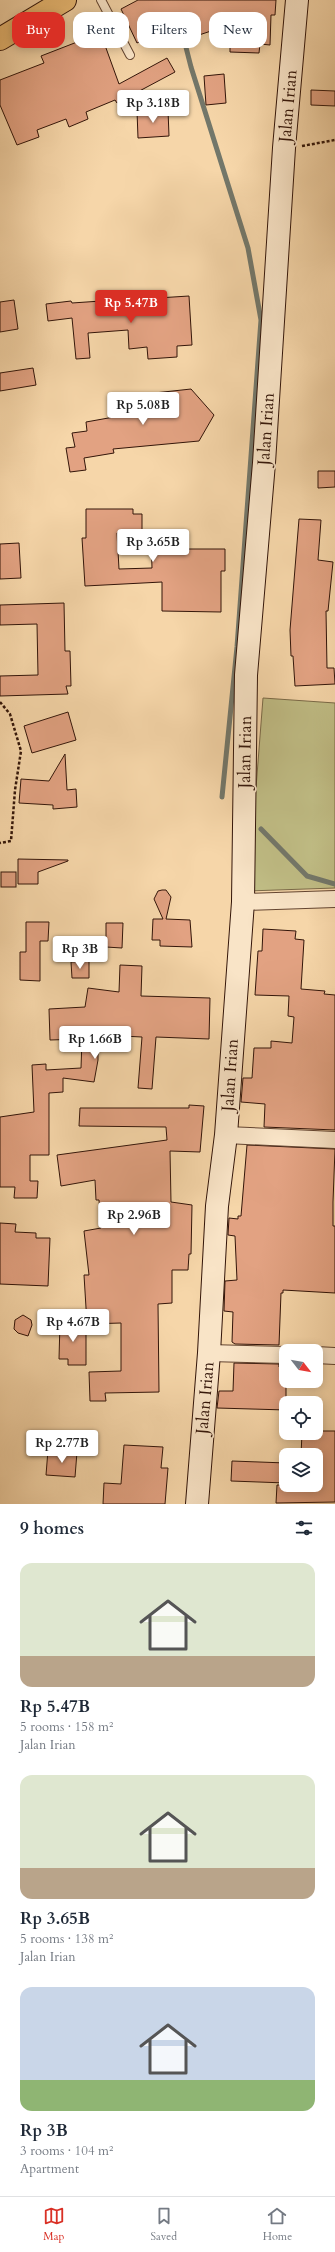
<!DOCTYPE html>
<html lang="en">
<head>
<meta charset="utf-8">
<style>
	body { margin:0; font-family:Cardo,serif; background:#f6f6f7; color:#1f2937; height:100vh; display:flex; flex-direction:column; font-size:15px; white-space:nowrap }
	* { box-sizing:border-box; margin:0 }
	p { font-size:13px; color:#747a83 }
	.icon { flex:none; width:22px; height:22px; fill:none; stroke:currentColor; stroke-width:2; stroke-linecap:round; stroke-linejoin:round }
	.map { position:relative; height:1504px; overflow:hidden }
	.details { display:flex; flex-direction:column; background:#fff; flex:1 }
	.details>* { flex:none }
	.banner { position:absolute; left:12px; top:12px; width:311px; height:36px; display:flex; gap:8px }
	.needle { width:26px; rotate:121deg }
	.tools { position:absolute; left:279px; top:1344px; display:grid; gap:8px }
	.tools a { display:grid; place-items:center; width:44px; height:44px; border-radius:8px; background:#fff; box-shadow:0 2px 10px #0003; font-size:20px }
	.price { position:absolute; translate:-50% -34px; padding:0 9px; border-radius:4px; background:#fff; color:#222; font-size:13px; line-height:26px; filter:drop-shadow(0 1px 2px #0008) }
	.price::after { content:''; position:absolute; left:50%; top:24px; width:12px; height:9px; margin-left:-6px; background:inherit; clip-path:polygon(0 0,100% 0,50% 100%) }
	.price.active { background:#d93025; color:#fff }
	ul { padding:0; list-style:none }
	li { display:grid; align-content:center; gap:8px; height:212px; padding:0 20px }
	li span { display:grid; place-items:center; height:124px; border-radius:12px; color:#555 }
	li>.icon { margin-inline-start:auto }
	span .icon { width:72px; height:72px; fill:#fffc; stroke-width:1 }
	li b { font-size:17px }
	h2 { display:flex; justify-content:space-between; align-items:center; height:48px; padding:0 20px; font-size:17px }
	.pill { padding:0 14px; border-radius:12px; background:#fff; box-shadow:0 2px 10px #0003; font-size:14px; line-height:36px }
	.pill.active { background:#d93025; color:#fff }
	.dock { display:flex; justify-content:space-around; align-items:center; height:56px; border-top:1px solid #e0e1e3; background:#fff; font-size:11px; color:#747a83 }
	.dock a { display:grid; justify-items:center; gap:2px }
	.dock .active { color:#d93025 }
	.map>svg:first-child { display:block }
	.green { fill:#c0bd85; stroke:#7a6947 }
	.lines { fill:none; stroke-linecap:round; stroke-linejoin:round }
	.stream { stroke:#73776a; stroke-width:5 }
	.building { fill:#e2a282; stroke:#331509 }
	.service-casing { stroke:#644531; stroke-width:10 }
	.minor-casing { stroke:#644531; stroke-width:18 }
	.secondary-casing { stroke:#331509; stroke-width:24 }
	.trunk-casing { stroke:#331509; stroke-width:24 }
	.path { stroke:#331509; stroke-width:2.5; stroke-dasharray:3 2; stroke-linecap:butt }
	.service { stroke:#f9e4c7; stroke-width:8 }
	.minor { stroke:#f9e4c7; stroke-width:16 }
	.secondary { stroke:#f9e4c7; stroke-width:22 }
	.trunk { stroke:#ebbb74; stroke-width:22 }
	.labels { text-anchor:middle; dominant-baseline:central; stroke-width:3.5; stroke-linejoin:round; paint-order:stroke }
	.street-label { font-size:17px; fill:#331509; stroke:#f9e4c7 }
</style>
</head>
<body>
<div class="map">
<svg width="335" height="1504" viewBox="0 0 335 1504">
	<rect width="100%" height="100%" fill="#f6d6a9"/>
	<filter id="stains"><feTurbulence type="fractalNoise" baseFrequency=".005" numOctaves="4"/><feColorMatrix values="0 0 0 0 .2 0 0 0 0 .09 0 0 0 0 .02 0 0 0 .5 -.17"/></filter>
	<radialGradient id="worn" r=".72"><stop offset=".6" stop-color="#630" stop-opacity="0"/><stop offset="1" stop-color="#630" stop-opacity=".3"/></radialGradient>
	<path class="green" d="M263 698 335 703V888L248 891Z"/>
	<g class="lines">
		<g class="stream">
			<path d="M178 16 191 67 248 248 261 320 237 647 222 797"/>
			<path d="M261 829 307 876 335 884"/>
		</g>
	</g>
	<g class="building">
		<path d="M138 0H276L275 15H271L270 45 260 44 259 53 230 52V44H222L223 27 199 35 192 16 137 43 121 9Z"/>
		<path d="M90 37 91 40 102 37 119 84 167 58 175 72 117 103 115 100 86 112 88 119 69 127 66 119 37 130 39 137 17 145 0 105V80L44 63 41 56Z"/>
		<path d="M224 74 226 103 206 105 204 76Z"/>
		<path d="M311 90 335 91V106L311 105Z"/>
		<path d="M168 110 169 136 138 138 137 111Z"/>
		<path d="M189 296 192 345 177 346V357L148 359 147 347 129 349 128 330 88 333 90 358 76 359 72 318 48 321 46 304 71 301 72 303 101 301V309L127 307 126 300Z"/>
		<path d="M14 300 18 329 0 332V302Z"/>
		<path d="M33 368 36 385 0 391V373Z"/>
		<path d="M191 389 214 415 199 441 113 449 114 453 84 458 86 470 70 472 66 448 75 447 72 433 87 431 86 422 114 417 127 396Z"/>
		<path d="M318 471H335V487L318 488Z"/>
		<path d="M86 509H133V514H142V532L117 533 119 569 152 568 151 536 180 535 181 549H225V571H221V612L162 611V582L85 586 82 538H86Z"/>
		<path d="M299 519 321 520 318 560 333 562 328 611H326L327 668H334L335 684 295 686 293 656H291L290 630Z"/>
		<path d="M19 543 21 578 0 579V544Z"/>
		<path d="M64 603 65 651H70L71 686H66L68 694 0 696V676L38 675 37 624 0 625V605Z"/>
		<path d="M68 712 76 740 32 753 24 726Z"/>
		<path d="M65 754 67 790 76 789 77 807 53 809V805L19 803 21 779 49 781Z"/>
		<path d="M18 859 68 860V861L38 872V884H18Z"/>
		<rect x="1" y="872" width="15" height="15"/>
		<path d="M162 890H166L171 897 166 919 190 920 192 947 160 946V940H152L153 919H163L154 899 158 891Z"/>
		<path d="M26 922H49L48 941H40V981L20 980V952H26Z"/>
		<path d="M106 923H123L122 948 106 947Z"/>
		<path d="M263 929 296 931 295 939 304 940 301 989 325 991 324 994 335 995V1130L264 1127 265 1104 241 1102 243 1078H252L254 1048H271V1041L292 1043 294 1017 288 1016 289 996 255 995 258 951H262Z"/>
		<path d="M89 961V978H72L71 962Z"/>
		<path d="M120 965 142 966 141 996 210 998 209 1039 156 1037 152 1089 138 1088 142 1037 101 1035V1044L98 1045V1060L94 1082 63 1078V1092L49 1093V1155H30V1181H38L37 1198H14L15 1187H0V1117L34 1112 32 1065 46 1064V1070L81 1068 82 1039 50 1040 49 1009 85 1007 88 988 119 992Z"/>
		<path d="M189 1105 204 1106 200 1152 170 1151 171 1202 192 1205 191 1254H189L188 1270H172V1303L158 1304 159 1392 105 1393 106 1401H90L89 1372 121 1371V1323L87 1324 84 1275H89L84 1231 101 1228 99 1200H96L95 1180 61 1186 57 1155 167 1140 166 1127 79 1126 80 1108H189Z"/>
		<path d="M247 1145 335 1149 333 1202V1226H335V1293L283 1290V1293H281L279 1345 235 1344 232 1342 233 1312 224 1311 225 1281 237 1280 235 1236 228 1235 229 1218 238 1219V1216H241Z"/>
		<path d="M0 1223 16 1224 15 1232 36 1233V1238H50L48 1286 0 1284Z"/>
		<path d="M23 1315 31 1320 32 1325 28 1336 18 1333 14 1329 15 1320Z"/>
		<path d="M60 1322H86V1365H68V1359H59Z"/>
		<path d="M234 1363 279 1364V1367H286V1410L217 1408 219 1391H233Z"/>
		<path d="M319 1431H335V1502L276 1503 277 1485H316V1455H301L302 1433H316Z"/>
		<path d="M124 1445 163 1447 161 1468H168L165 1504H103L104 1483 121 1484Z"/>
		<path d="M48 1450 77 1452 75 1477 46 1475Z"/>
		<path d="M232 1461 286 1463V1483L231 1481Z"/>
	</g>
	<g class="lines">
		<defs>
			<path id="service" d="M101 0 130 55"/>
			<g id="minor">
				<path d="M243 902 335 899"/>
				<path d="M226 1135 335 1140"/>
				<path d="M209 1353 286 1355"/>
				<path d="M316 1355 335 1356"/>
			</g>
			<path id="secondary" d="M197 1504 209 1353 217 1206 226 1135 243 902 246 675 264 463 284 148 297 0"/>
			<path id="trunk" d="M0 39 65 0"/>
		</defs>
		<use href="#service" class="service-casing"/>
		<use href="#minor" class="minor-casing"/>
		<use href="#secondary" class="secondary-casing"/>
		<use href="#trunk" class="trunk-casing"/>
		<g class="path">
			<path d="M302 146 335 140"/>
			<path d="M0 702 10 714 21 751 15 790 11 841 0 843"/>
		</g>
		<use href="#service" class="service"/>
		<use href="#minor" class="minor"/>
		<use href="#secondary" class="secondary"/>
		<use href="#trunk" class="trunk"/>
	</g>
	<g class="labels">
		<g class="street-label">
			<text transform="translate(288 106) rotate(-85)">Jalan Irian</text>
			<text transform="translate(266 429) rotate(-86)">Jalan Irian</text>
			<text transform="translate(245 752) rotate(-89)">Jalan Irian</text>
			<text transform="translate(230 1075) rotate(-86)">Jalan Irian</text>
			<text transform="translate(205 1398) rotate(-85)">Jalan Irian</text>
		</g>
	</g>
	<rect width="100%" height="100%" filter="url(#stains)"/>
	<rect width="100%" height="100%" fill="url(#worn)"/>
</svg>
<div class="tools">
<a><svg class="needle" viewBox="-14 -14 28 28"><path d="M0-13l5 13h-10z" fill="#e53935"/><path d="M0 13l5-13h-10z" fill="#747a83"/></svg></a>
<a><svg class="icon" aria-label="locate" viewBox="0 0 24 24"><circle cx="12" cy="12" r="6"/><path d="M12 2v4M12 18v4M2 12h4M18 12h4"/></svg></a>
<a><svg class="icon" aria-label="layers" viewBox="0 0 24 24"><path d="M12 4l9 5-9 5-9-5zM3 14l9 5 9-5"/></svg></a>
</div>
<b class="price" style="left:153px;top:124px">Rp 3.18B</b>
<b class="price active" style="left:131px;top:324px">Rp 5.47B</b>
<b class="price" style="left:143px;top:426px">Rp 5.08B</b>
<b class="price" style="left:153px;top:563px">Rp 3.65B</b>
<b class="price" style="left:80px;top:970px">Rp 3B</b>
<b class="price" style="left:95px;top:1060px">Rp 1.66B</b>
<b class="price" style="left:134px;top:1236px">Rp 2.96B</b>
<b class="price" style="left:73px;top:1343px">Rp 4.67B</b>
<b class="price" style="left:62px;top:1464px">Rp 2.77B</b>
<div class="banner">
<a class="pill active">Buy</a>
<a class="pill">Rent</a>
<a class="pill">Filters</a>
<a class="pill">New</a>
</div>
</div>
<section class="details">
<h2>9 homes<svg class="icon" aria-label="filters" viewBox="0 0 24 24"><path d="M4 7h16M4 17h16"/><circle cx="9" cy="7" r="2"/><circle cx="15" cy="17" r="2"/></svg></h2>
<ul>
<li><span style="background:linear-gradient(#dfe7d0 75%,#b9a48a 0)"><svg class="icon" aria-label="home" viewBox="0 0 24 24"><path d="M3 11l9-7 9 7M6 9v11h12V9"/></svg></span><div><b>Rp 5.47B</b><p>5 rooms · 158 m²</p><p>Jalan Irian</p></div></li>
<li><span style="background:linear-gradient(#dfe7d0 75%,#b9a48a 0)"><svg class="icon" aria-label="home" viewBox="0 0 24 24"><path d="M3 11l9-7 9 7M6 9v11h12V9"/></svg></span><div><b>Rp 3.65B</b><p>5 rooms · 138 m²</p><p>Jalan Irian</p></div></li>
<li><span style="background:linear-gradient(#c9d6e8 75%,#8fb573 0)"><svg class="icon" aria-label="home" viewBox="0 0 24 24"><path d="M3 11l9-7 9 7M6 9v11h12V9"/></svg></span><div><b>Rp 3B</b><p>3 rooms · 104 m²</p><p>Apartment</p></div></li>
</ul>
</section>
<nav class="dock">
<a class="active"><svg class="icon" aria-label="map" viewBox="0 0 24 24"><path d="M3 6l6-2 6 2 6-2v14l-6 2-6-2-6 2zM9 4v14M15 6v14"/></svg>Map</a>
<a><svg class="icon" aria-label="saved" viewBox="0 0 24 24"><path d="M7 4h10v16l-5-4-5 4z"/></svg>Saved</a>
<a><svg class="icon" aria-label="home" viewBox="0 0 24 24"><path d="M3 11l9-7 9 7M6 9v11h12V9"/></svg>Home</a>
</nav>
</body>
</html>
